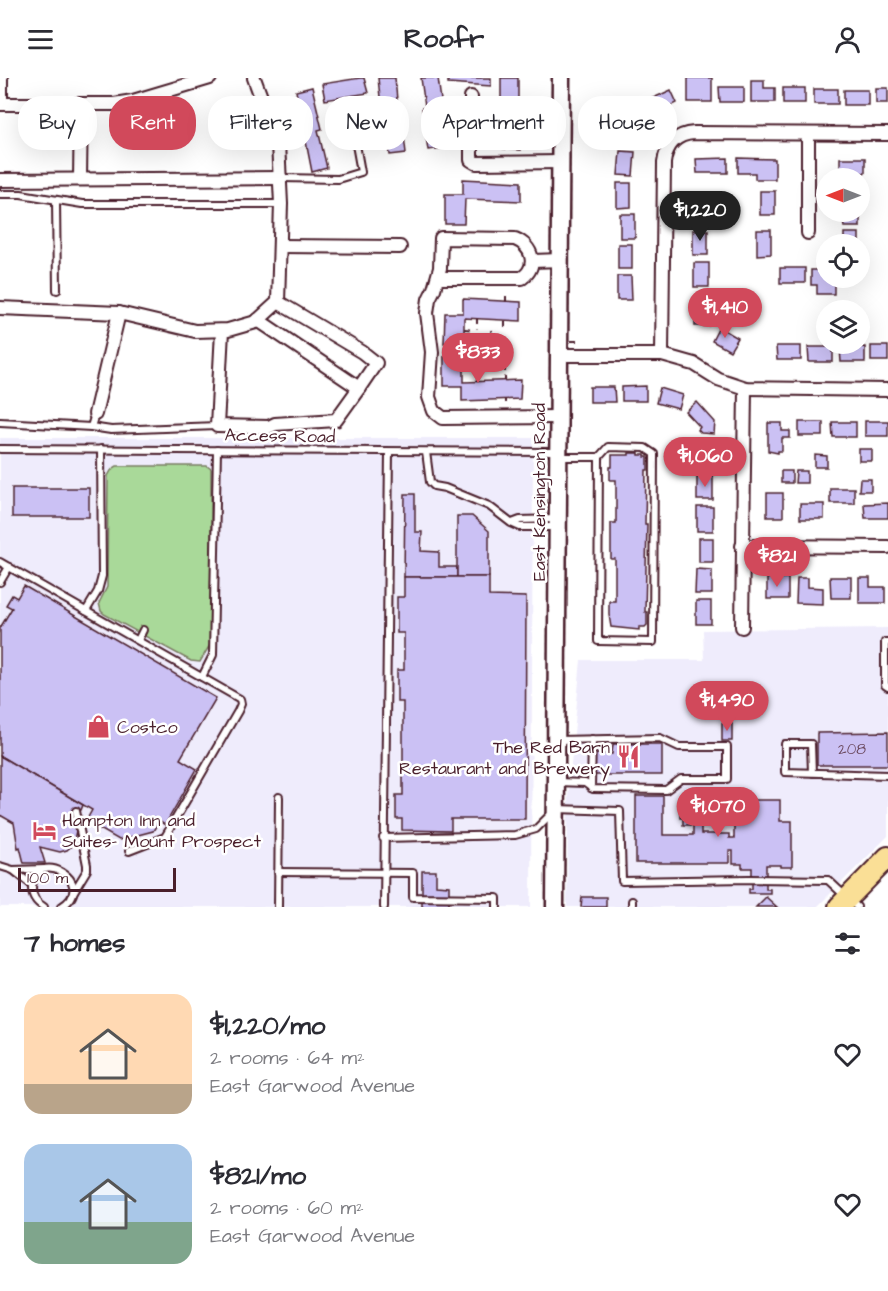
<!DOCTYPE html>
<html lang="en">
<head>
<meta charset="utf-8">
<style>
	body { margin:0; font-family:"Architects Daughter",sans-serif; background:#f2f2f3; color:#2b2b33; height:100vh; display:flex; flex-direction:column; font-size:22px; white-space:nowrap }
	* { box-sizing:border-box; margin:0 }
	p { font-size:20px; color:#7c7c81 }
	.icon { flex:none; width:33px; height:33px; fill:none; stroke:currentColor; stroke-width:2; stroke-linecap:round; stroke-linejoin:round }
	.map { position:relative; height:829px; overflow:hidden }
	.panel { display:flex; flex-direction:column; background:#fff; flex:1 }
	.panel>* { flex:none }
	.top-card { position:absolute; left:18px; top:18px; width:852px; height:54px; display:flex; gap:12px }
	.needle { width:39px; rotate:270deg }
	.controls { position:absolute; left:816px; top:90px; display:grid; gap:12px }
	.controls a { display:grid; place-items:center; width:54px; height:54px; border-radius:50%; background:#fff; box-shadow:0 6px 24px #0002; font-size:30px }
	.scale { position:absolute; left:18px; bottom:15px; width:158px; box-sizing:border-box; padding-left:6px; border:3px solid #4a1f2b; border-top:0; font-size:16px; line-height:21px; white-space:nowrap; color:#4a1f2b; -webkit-text-stroke:4px #fff; paint-order:stroke }
	.price { position:absolute; translate:-50% -51px; padding:0 14px; border-radius:21px; background:#d1495b; color:#fff; font-size:20px; line-height:39px; filter:drop-shadow(0 2px 3px #0008) }
	.price::after { content:''; position:absolute; left:50%; top:36px; width:18px; height:14px; margin-left:-9px; background:inherit; clip-path:polygon(0 0,100% 0,50% 100%) }
	.price.active { background:#222; color:#fff }
	ul { padding:0; list-style:none }
	li { display:flex; align-items:center; gap:18px; height:150px; padding:0 24px }
	li span { display:grid; place-items:center; flex:none; width:168px; height:120px; border-radius:18px; color:#555 }
	li>.icon { margin-inline-start:auto }
	span .icon { width:72px; height:72px; fill:#fffc; stroke-width:1 }
	li b { font-size:26px }
	h2 { display:flex; justify-content:space-between; align-items:center; height:72px; padding:0 24px; font-size:26px }
	.tag { padding:0 21px; border-radius:24px; background:#fff; box-shadow:0 6px 24px #0002; font-size:21px; line-height:54px }
	.tag.active { background:#d1495b; color:#fff }
	header { display:flex; justify-content:space-between; align-items:center; height:78px; padding:0 24px; background:#fff; font-size:27px; font-weight:700 }
	.map>svg:first-child { display:block }
	.built { fill:#efecfc }
	.green { fill:#a9d999; stroke:#7a7c62; stroke-width:1.5 }
	.building { fill:#cbc1f4; stroke:#4a1f2b; stroke-width:1.5 }
	.lines { fill:none; stroke-linecap:round; stroke-linejoin:round }
	.lane-casing { stroke:#4a1f2b; stroke-width:10 }
	.street-casing { stroke:#4a1f2b; stroke-width:16 }
	.secondary-casing { stroke:#4a1f2b; stroke-width:21 }
	.primary-casing { stroke:#4a1f2b; stroke-width:24 }
	.path { stroke:#4a1f2b; stroke-width:2; stroke-dasharray:6 4.5; stroke-linecap:butt }
	.lane { stroke:#fff; stroke-width:6 }
	.street { stroke:#fff; stroke-width:12 }
	.secondary { stroke:#fff; stroke-width:16 }
	.primary { stroke:#fadf96; stroke-width:20 }
	.labels { text-anchor:middle; dominant-baseline:central; stroke-width:5; stroke-linejoin:round; paint-order:stroke }
	.number-label { font-size:15px; fill:#6a485d }
	.street-label { font-size:18px; fill:#4a1f2b; stroke:#fff }
	.poi-label { font-size:18px; fill:#4a1f2b; stroke:#fff; text-anchor:start }
</style>
</head>
<body>
<header><svg class="icon" aria-label="menu" viewBox="0 0 24 24"><path d="M4 6h16M4 12h16M4 18h16"/></svg>Roofr<svg class="icon" aria-label="person" viewBox="0 0 24 24"><circle cx="12" cy="8" r="4"/><path d="M4 21q1-7 8-7t8 7"/></svg></header>
<div class="map">
<svg width="888" height="829" viewBox="0 0 888 829">
	<rect width="100%" height="100%" fill="#fff"/>
	<filter id="ink" filterUnits="userSpaceOnUse"><feTurbulence type="fractalNoise" baseFrequency=".0167" numOctaves="2"/><feDisplacementMap in="SourceGraphic" scale="12" xChannelSelector="R" yChannelSelector="G"/><feConvolveMatrix kernelMatrix="1 2 1 2 8 2 1 2 1" color-interpolation-filters="sRGB"/></filter>
	<g filter="url(#ink)">
		<g class="built">
			<path d="M0 360H533L531 829H0Z"/>
			<path d="M888 550V758L817 829H567L568 718 581 582H704L703 552Z"/>
		</g>
		<path class="green" d="M117 388H207L211 391V565L200 584 191 583 104 536 101 533 99 525 107 509 108 398 112 391Z"/>
		<g class="building">
			<path d="M360 0H364L368 15 325 22 322 6Z"/>
			<path d="M378 0H395L398 33H401L406 75 390 77 385 37 382 38Z"/>
			<path d="M421 0H438L442 30 439 31 444 70 428 72 422 30 425 29Z"/>
			<path d="M448 0H491V8L448 5Z"/>
			<path d="M501 0H518V29H521L520 72 504 71V32H501Z"/>
			<rect x="688" y="0" width="24" height="24"/>
			<path d="M751 2H764V10H775V24H751Z"/>
			<path d="M312 9 322 51 318 52 327 90 312 94 296 13Z"/>
			<path d="M719 9H744V24H720Z"/>
			<rect x="783" y="10" width="22" height="15"/>
			<rect x="876" y="10" width="12" height="15"/>
			<rect x="814" y="11" width="24" height="15"/>
			<path d="M671 12 677 25 655 36 649 22Z"/>
			<rect x="844" y="12" width="24" height="15"/>
			<path d="M633 38 646 45 633 66 621 59Z"/>
			<path d="M620 73 635 74 633 98 618 97Z"/>
			<path d="M728 80V95H697L696 81Z"/>
			<path d="M738 80 775 81V101H755V95H738Z"/>
			<rect x="840" y="80" width="25" height="15"/>
			<path d="M463 101 521 104V123L465 121 464 146H445V116H463Z"/>
			<path d="M617 105H631V129L617 130Z"/>
			<rect x="760" y="113" width="15" height="24"/>
			<path d="M694 115H709V139H695Z"/>
			<path d="M860 131V149H844L842 134H860Z"/>
			<rect x="620" y="136" width="15" height="24"/>
			<rect x="693" y="152" width="15" height="25"/>
			<path d="M757 152H771V176L757 177Z"/>
			<rect x="844" y="155" width="15" height="11"/>
			<rect x="618" y="166" width="14" height="25"/>
			<rect x="694" y="185" width="15" height="24"/>
			<rect x="780" y="190" width="25" height="15"/>
			<path d="M811 192H826V200H834V216H817V207H811Z"/>
			<path d="M617 198H631L632 222H617Z"/>
			<path d="M463 221 521 224V243L464 240V265H444L445 235H463Z"/>
			<rect x="695" y="226" width="14" height="22"/>
			<path d="M719 249 738 260 730 273 712 263Z"/>
			<path d="M776 268H801V282H777Z"/>
			<rect x="871" y="268" width="17" height="15"/>
			<path d="M808 269H833V284H809Z"/>
			<path d="M865 269V284H841L840 270Z"/>
			<path d="M444 278H464V304L521 302 520 321 462 323V308H444Z"/>
			<path d="M646 308V323H622V309Z"/>
			<path d="M590 309H614L615 324H590Z"/>
			<path d="M660 310 683 317 679 331 656 325Z"/>
			<path d="M697 324 715 344 714 356 701 355 698 352 700 349 686 334Z"/>
			<rect x="865" y="343" width="23" height="15"/>
			<rect x="799" y="344" width="24" height="14"/>
			<path d="M832 344H856V359H833Z"/>
			<path d="M768 345H782V353H790V360H782V373H778V375L768 373Z"/>
			<rect x="697" y="366" width="15" height="24"/>
			<rect x="859" y="371" width="13" height="12"/>
			<path d="M629 375H639V377H645V379H648V392H646L645 446H647L645 534H647V547L645 549H639V552L611 549 609 537V523H615V481H611V445H616V402H610V389H612V377H629Z"/>
			<path d="M815 377 827 378V389H815Z"/>
			<rect x="781" y="393" width="11" height="12"/>
			<path d="M796 393H807V405H795Z"/>
			<rect x="697" y="398" width="16" height="24"/>
			<path d="M860 401H871V413H859Z"/>
			<rect x="12" y="410" width="77" height="29"/>
			<rect x="830" y="410" width="24" height="15"/>
			<rect x="767" y="415" width="16" height="24"/>
			<path d="M405 416H415V454H422L421 473 439 474V489H457V499H404Z"/>
			<path d="M888 425V440H865L864 426Z"/>
			<rect x="800" y="426" width="24" height="15"/>
			<rect x="697" y="429" width="16" height="24"/>
			<path d="M457 438H472L489 453V499H457Z"/>
			<rect x="699" y="460" width="14" height="24"/>
			<path d="M696 491 712 492V516H695Z"/>
			<path d="M404 499H489V518L526 519 525 741H451V753L402 752V741H396V717H403V624H397V592H404V555H397V519H404Z"/>
			<path d="M830 499H851V520H831Z"/>
			<rect x="767" y="500" width="21" height="21"/>
			<path d="M797 500H808V509L823 510V526L796 525Z"/>
			<path d="M859 500H870V509H885V525H859Z"/>
			<path d="M24 508 216 620 180 681 197 691 165 747 159 743 153 753 119 762 86 743 92 732 0 678V550L12 530 6 527 12 517 17 520Z"/>
			<rect x="696" y="523" width="15" height="23"/>
			<rect x="722" y="645" width="10" height="18"/>
			<path d="M888 654V687H817V655Z"/>
			<path d="M613 666H662V697H593L594 676H612Z"/>
			<path d="M0 678 83 727 81 732 71 734 76 753 73 766 67 772 60 774 40 769 45 785H24L20 769 18 770 14 745 0 737Z"/>
			<path d="M636 718H663V757H693V747H683V740H680V733H706V747H701V756H729V760H734V746H726L727 722H780V743H792V789H781V787H766V811H770V815H749V811H752V790H742V786H733V773H729V785H636Z"/>
			<path d="M422 793H436V807L449 808V829H422Z"/>
			<path d="M582 819H606V829H581Z"/>
			<path d="M766 819 777 829H756Z"/>
		</g>
		<g class="lines">
			<defs>
				<g id="lane">
					<path d="M281 100 338 101 361 94 351 39"/>
					<path d="M0 116H21L82 126H281"/>
					<path d="M56 122 57 212"/>
					<path d="M0 344 91 349 95 336"/>
					<path d="M91 349 111 352 217 348"/>
					<path d="M0 371 557 374"/>
					<path d="M426 374 430 404 434 408 445 410 489 428 511 445 520 449H556"/>
					<path d="M560 379H599L608 369 645 370 654 376 653 564 598 563 599 379"/>
					<path d="M512 445 520 442 555 441"/>
					<path d="M0 484 240 621 241 626 238 633 165 759 129 773"/>
					<path d="M0 504 9 489"/>
					<path d="M86 533 98 513 102 498 101 371"/>
					<path d="M138 562 143 552"/>
					<path d="M888 564H885V607L888 609"/>
					<path d="M202 599 213 577 217 372"/>
					<path d="M557 662 660 660 679 669H727V701H681L666 712 593 711 585 705 557 704"/>
					<path d="M812 695 811 666H785V694L888 697"/>
					<path d="M591 710 592 661"/>
					<path d="M383 760 515 757 536 751 556 731 620 733 622 803 749 801 828 802 857 829"/>
					<path d="M0 788 13 792 32 807"/>
					<path d="M13 792 45 791"/>
					<path d="M278 794 413 795V819L497 820V829"/>
					<path d="M73 815 87 792V787L76 733"/>
					<path d="M632 823V829"/>
					<path d="M44 829C37 825 32 819 32 810 33 768 101 804 61 829"/>
					<path d="M278 829 279 719"/>
					<path d="M384 829 389 374"/>
				</g>
				<g id="street">
					<path d="M471 19V82L476 85 561 84"/>
					<path d="M0 26H114L133 23 210 0"/>
					<path d="M1 26V0"/>
					<path d="M80 101 81 26"/>
					<path d="M0 102 281 100"/>
					<path d="M808 155V56"/>
					<path d="M280 168 400 169"/>
					<path d="M533 183 560 182"/>
					<path d="M438 200H522C539 188 532 168 515 161L441 160 440 190 434 211 429 221 427 235 432 274 429 319 434 333 443 340 559 339"/>
					<path d="M278 224 362 274 376 285 359 310"/>
					<path d="M0 230 119 235 195 253 228 252 256 244 278 224 281 126 278 65 254 0"/>
					<path d="M222 253 217 348 269 349 275 346 336 342 359 310 258 242"/>
					<path d="M560 277H662L694 286 718 301 745 310 888 312"/>
					<path d="M662 277 664 85C666 67 676 56 694 55L888 56"/>
					<path d="M95 336 119 235"/>
					<path d="M742 468 888 469"/>
					<path d="M742 549 745 310"/>
				</g>
				<path id="secondary" d="M555 829 561 0"/>
				<path id="primary" d="M839 829 888 779"/>
			</defs>
			<use href="#lane" class="lane-casing"/>
			<use href="#street" class="street-casing"/>
			<use href="#secondary" class="secondary-casing"/>
			<use href="#primary" class="primary-casing"/>
			<g class="path">
				<path d="M506 224V218"/>
				<path d="M477 240V251"/>
				<path d="M505 243V252"/>
				<path d="M464 251 474 252"/>
				<path d="M491 252 496 291"/>
				<path d="M571 263H580"/>
				<path d="M505 288V302"/>
				<path d="M477 304V296"/>
				<path d="M505 321V325"/>
			</g>
			<use href="#lane" class="lane"/>
			<use href="#street" class="street"/>
			<use href="#secondary" class="secondary"/>
			<use href="#primary" class="primary"/>
		</g>
	</g>
	<defs>
		<symbol id="shop-bare" viewBox="-9 -9 18 18"><path d="M-5-2.5h2.3a2.7 3.5 0 0 1 5.4 0H5L5.5 6h-11ZM-1.5-2.5h3a1.5 2.3 0 0 0-3 0Z" fill="#d1495b" stroke="#fff" stroke-width="2.5" paint-order="stroke"/></symbol>
		<symbol id="restaurant-bare" viewBox="-9 -9 18 18"><path d="M-5-6h1v4h1v-4h1v4h1v-4h1v5L-1.5 .5V6h-2V.5L-5-1ZM5-6V6H3V1.5H1.5Q1.5-4 5-6Z" fill="#d1495b" stroke="#fff" stroke-width="2.5" paint-order="stroke"/></symbol>
		<symbol id="hotel-bare" viewBox="-9 -9 18 18"><path d="M-6-4.5h1.5V1H6V5H4.5V3h-9V5H-6ZM-4 0a1.8 1.8 0 1 1 3.6 0ZM.5 0V-2.5h3Q6-2.5 6 0Z" fill="#d1495b" stroke="#fff" stroke-width="2.5" paint-order="stroke"/></symbol>
	</defs>
	<g fill-rule="evenodd">
		<use href="#shop-bare" x="82" y="632" width="33" height="33"/>
		<use href="#restaurant-bare" x="612" y="662" width="33" height="33"/>
		<use href="#hotel-bare" x="28" y="736" width="33" height="33"/>
	</g>
	<g class="labels">
		<g class="number-label">
			<text x="852" y="671">208</text>
		</g>
		<g class="street-label">
			<text transform="translate(280 358) rotate(1)">Access Road</text>
			<text transform="translate(539 414) rotate(-90)">East Kensington Road</text>
		</g>
		<g class="poi-label">
			<text x="117" y="649">Costco</text>
			<text x="610" y="669" text-anchor="end">The Red Barn<tspan x="610" dy="21">Restaurant and Brewery</tspan></text>
			<text x="62" y="742">Hampton Inn and<tspan x="62" dy="21">Suites- Mount Prospect</tspan></text>
		</g>
	</g>
</svg>
<div class="controls">
<a><svg class="needle" viewBox="-14 -14 28 28"><path d="M0-13l5 13h-10z" fill="#e53935"/><path d="M0 13l5-13h-10z" fill="#7c7c81"/></svg></a>
<a><svg class="icon" aria-label="locate" viewBox="0 0 24 24"><circle cx="12" cy="12" r="6"/><path d="M12 2v4M12 18v4M2 12h4M18 12h4"/></svg></a>
<a><svg class="icon" aria-label="layers" viewBox="0 0 24 24"><path d="M12 4l9 5-9 5-9-5zM3 14l9 5 9-5"/></svg></a>
</div>
<div class="scale">100 m</div>
<b class="price active" style="left:700px;top:164px">$1,220</b>
<b class="price" style="left:725px;top:261px">$1,410</b>
<b class="price" style="left:478px;top:306px">$833</b>
<b class="price" style="left:705px;top:410px">$1,060</b>
<b class="price" style="left:777px;top:510px">$821</b>
<b class="price" style="left:727px;top:654px">$1,490</b>
<b class="price" style="left:718px;top:760px">$1,070</b>
<div class="top-card">
<a class="tag">Buy</a>
<a class="tag active">Rent</a>
<a class="tag">Filters</a>
<a class="tag">New</a>
<a class="tag">Apartment</a>
<a class="tag">House</a>
</div>
</div>
<section class="panel">
<h2>7 homes<svg class="icon" aria-label="filters" viewBox="0 0 24 24"><path d="M4 7h16M4 17h16"/><circle cx="9" cy="7" r="2"/><circle cx="15" cy="17" r="2"/></svg></h2>
<ul>
<li><span style="background:linear-gradient(#ffd9b3 75%,#b9a48a 0)"><svg class="icon" aria-label="home" viewBox="0 0 24 24"><path d="M3 11l9-7 9 7M6 9v11h12V9"/></svg></span><div><b>$1,220/mo</b><p>2 rooms · 64 m²</p><p>East Garwood Avenue</p></div><svg class="icon" aria-label="heart" viewBox="0 0 24 24"><path d="M12 20l-8-8c-3-5 5-10 8-4 3-6 11-1 8 4z"/></svg></li>
<li><span style="background:linear-gradient(#a9c7e8 65%,#7fa58c 0)"><svg class="icon" aria-label="home" viewBox="0 0 24 24"><path d="M3 11l9-7 9 7M6 9v11h12V9"/></svg></span><div><b>$821/mo</b><p>2 rooms · 60 m²</p><p>East Garwood Avenue</p></div><svg class="icon" aria-label="heart" viewBox="0 0 24 24"><path d="M12 20l-8-8c-3-5 5-10 8-4 3-6 11-1 8 4z"/></svg></li>
</ul>
</section>
</body>
</html>
